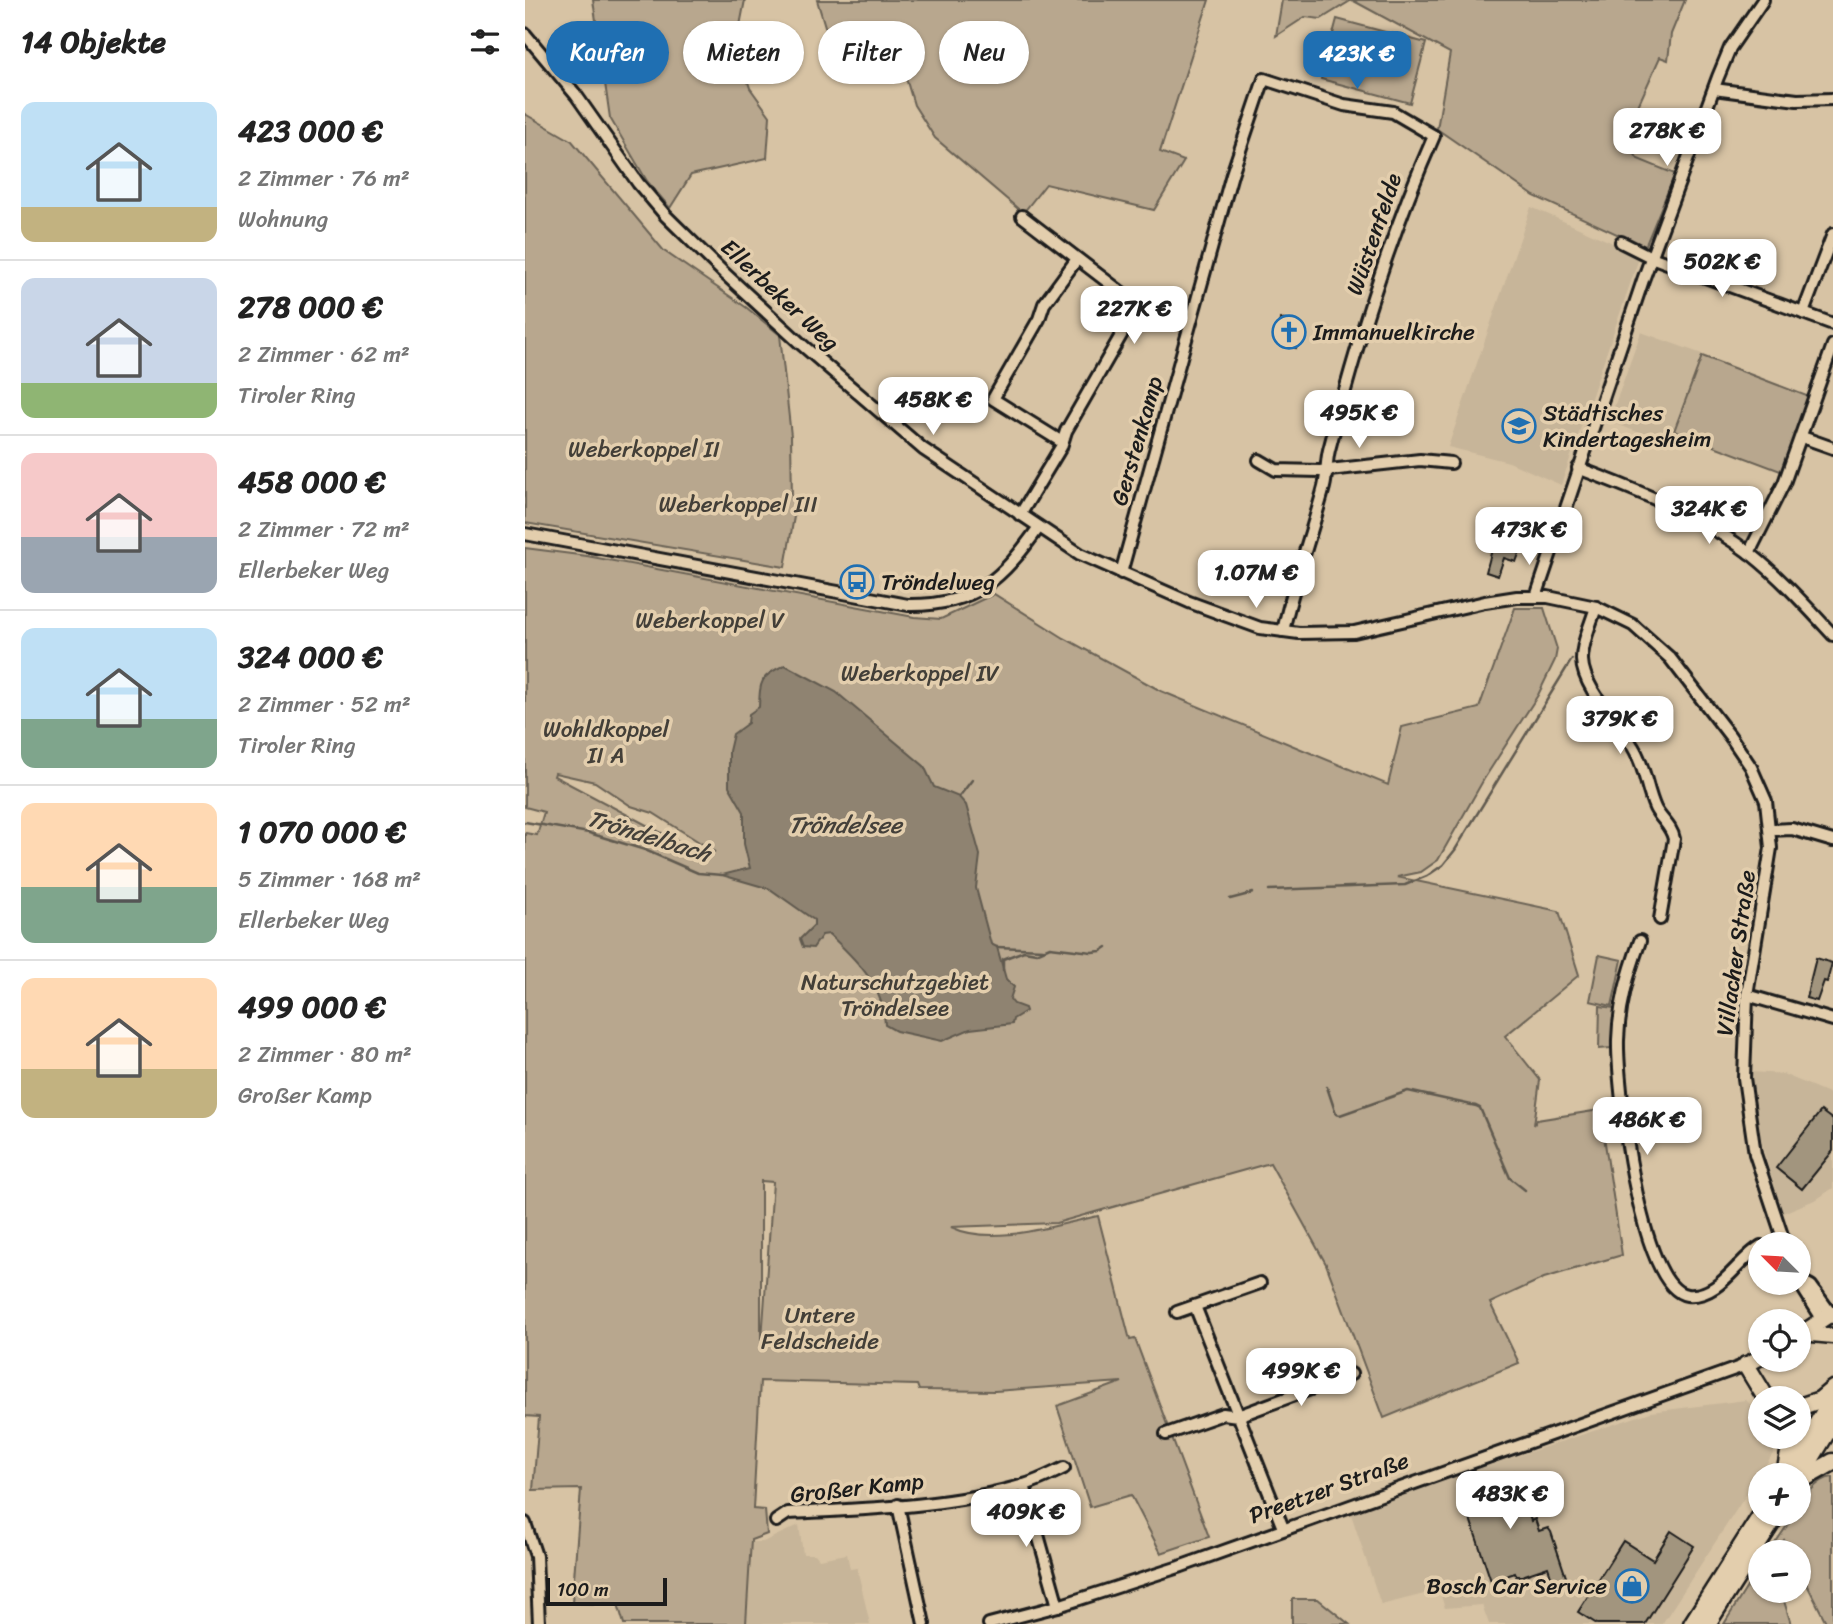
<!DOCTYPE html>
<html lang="de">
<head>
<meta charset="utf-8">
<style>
	body { margin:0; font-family:Sriracha,sans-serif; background:#f6f6f6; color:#222; height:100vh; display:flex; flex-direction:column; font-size:26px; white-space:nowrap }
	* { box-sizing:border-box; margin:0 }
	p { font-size:23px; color:#767676 }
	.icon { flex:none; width:38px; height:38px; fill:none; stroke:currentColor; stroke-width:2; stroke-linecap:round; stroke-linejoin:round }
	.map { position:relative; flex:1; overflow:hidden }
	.sheet { display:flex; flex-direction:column; background:#fff; width:525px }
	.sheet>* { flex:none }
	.banner { position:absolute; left:21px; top:21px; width:665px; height:63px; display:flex; gap:14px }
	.needle { width:46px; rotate:294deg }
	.tools { position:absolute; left:1223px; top:1232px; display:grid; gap:14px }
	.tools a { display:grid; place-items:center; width:63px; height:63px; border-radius:50%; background:#fff; box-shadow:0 2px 5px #0004; font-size:35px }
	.scale { position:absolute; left:21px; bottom:18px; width:121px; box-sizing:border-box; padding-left:7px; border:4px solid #1c1c1c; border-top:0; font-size:19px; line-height:24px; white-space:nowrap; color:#1c1c1c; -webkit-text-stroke:5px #e3cead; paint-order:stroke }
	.price { position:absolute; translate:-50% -60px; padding:0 16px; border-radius:14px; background:#fff; color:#222; font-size:23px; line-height:46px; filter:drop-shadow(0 2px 4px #0008) }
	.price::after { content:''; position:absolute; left:50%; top:42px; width:21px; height:16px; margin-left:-10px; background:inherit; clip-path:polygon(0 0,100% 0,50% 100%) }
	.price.current { background:#1f6fb2; color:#fff }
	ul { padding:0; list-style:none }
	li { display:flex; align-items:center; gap:21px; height:175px; padding:0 21px }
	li+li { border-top:2px solid #e0e0e0 }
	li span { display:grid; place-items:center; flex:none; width:196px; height:140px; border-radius:14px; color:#555 }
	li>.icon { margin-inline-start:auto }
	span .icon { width:84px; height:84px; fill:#fffc; stroke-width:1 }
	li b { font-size:30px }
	h2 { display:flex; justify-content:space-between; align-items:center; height:84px; padding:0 21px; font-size:30px }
	.pill { padding:0 24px; border-radius:32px; background:#fff; box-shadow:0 2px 5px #0004; font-size:24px; line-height:63px }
	.pill.current { background:#1f6fb2; color:#fff }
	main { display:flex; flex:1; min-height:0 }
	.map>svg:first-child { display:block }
	.built { fill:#c7b599 }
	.green { fill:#b8a78e; stroke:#6a6255; stroke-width:2; fill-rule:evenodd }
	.water { fill:#8f8371; stroke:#615a4f; stroke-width:2 }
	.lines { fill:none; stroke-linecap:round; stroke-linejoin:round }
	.stream { stroke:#615a4f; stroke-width:2.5 }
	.building { fill:#a2957e; stroke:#1c1c1c; stroke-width:2 }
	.minor-casing { stroke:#1c1c1c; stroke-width:16 }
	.major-casing { stroke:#1c1c1c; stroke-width:19 }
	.highway-casing { stroke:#1c1c1c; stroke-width:21 }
	.minor { stroke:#e3cead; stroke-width:10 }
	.major { stroke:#e3cead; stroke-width:14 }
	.highway { stroke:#e3cead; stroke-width:16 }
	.labels { text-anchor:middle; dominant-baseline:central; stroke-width:7; stroke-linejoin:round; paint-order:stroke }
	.street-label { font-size:23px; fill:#1c1c1c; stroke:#e3cead }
	.poi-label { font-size:23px; fill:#1c1c1c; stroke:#e3cead; text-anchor:start }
	.park-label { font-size:23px; fill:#433f38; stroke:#e3cead }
	.water-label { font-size:24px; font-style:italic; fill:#44403a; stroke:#e3cead }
</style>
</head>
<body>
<main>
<section class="sheet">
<h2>14 Objekte<svg class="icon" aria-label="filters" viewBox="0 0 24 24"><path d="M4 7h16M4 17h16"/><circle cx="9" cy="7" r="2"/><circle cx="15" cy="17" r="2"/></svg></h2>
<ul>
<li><span style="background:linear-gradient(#bfe0f5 75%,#c2b280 0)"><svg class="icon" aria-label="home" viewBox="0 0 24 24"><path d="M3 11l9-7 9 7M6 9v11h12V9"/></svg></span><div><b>423 000 €</b><p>2 Zimmer · 76 m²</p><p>Wohnung</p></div></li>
<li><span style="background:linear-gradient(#c9d6e8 75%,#8fb573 0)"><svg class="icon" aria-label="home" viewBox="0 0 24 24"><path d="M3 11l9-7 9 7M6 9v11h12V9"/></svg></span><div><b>278 000 €</b><p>2 Zimmer · 62 m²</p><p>Tiroler Ring</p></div></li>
<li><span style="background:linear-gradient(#f6c9c9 60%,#9aa5b1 0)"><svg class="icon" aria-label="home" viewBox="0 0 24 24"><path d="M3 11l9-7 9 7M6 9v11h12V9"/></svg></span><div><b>458 000 €</b><p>2 Zimmer · 72 m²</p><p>Ellerbeker Weg</p></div></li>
<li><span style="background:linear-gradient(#bfe0f5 65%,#7fa58c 0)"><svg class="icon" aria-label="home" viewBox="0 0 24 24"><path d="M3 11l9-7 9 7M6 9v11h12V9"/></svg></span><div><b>324 000 €</b><p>2 Zimmer · 52 m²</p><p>Tiroler Ring</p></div></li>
<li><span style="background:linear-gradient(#ffd9b3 60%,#7fa58c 0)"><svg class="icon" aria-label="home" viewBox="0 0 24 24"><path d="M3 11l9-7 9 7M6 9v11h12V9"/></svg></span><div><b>1 070 000 €</b><p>5 Zimmer · 168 m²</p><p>Ellerbeker Weg</p></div></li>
<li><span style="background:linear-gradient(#ffd9b3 65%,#c2b280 0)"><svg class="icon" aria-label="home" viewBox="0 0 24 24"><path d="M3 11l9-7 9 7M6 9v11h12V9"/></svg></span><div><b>499 000 €</b><p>2 Zimmer · 80 m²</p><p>Großer Kamp</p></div></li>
</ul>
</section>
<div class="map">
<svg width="1308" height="1624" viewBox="0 0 1308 1624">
	<rect width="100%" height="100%" fill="#d7c3a4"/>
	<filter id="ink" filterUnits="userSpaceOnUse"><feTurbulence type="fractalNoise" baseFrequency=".0143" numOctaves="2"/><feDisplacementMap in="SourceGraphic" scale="14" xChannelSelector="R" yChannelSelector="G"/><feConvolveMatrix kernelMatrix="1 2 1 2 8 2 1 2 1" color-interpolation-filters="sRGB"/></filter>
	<g filter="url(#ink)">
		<g class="built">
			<path d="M1006 207 1115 255 1036 485 984 462 923 447Z"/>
			<path d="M1116 332 1177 354 1143 444 1084 421Z"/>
			<path d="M1226 1072 1258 1074 1308 1095V1188L1292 1199 1258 1213 1239 1152 1230 1109Z"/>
			<path d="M1221 1400 1235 1414 1236 1437H1250L1249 1452 1137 1624H964L957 1605 920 1608 912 1584 906 1586 907 1592 856 1605 825 1511 1126 1412Z"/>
			<path d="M274 1525 278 1554H290L294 1559 322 1554 325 1569 332 1568 345 1624H221L225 1542H238Z"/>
		</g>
		<g class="green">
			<path d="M68 0H220L211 46 225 88 245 116 242 158 166 175 145 208 122 181 85 118Z"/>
			<path d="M292 0H684L635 152 659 161 629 210 521 184 498 213 410 138 389 105 378 68 317 82Z"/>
			<path d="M757 0H1160L1146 34 1143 60 1135 57 1099 137 1113 159 1150 174 1120 247 1009 196 912 129 925 53 827 0 796 19 780 17 751 36Z"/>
			<path d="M812 19 901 43 885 103 796 79Z"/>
			<path d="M0 114 47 141 139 251 222 308 255 335 266 436 267 499 272 500 260 567 0 523Z"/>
			<path d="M1177 356 1287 398 1258 472 1149 431Z"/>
			<path d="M0 548 62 556 389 617 416 619 469 594 539 638 636 691 863 785 877 727 954 708 990 608H1019L1032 649 1030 660 1013 695 959 779 913 860 896 872 872 877 1034 911 1054 975 980 1036 1015 1080 1009 1125 1012 1120 1075 1110 1097 1255 1019 1278 965 1303 994 1363 859 1418 801 1264 745 1163 531 1223 426 1227C468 1247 529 1225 573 1216L605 1340 610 1339 684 1537 636 1553 606 1495 565 1507 532 1406 597 1382 470 1391 394 1390 392 1385 235 1381 228 1509 240 1510 242 1534 226 1540 221 1624H99L93 1604 47 1603 56 1489 8 1490 14 1417 0 1416V833L12 835 19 812 0 807ZM30 773 70 782 106 806 128 813 190 852 163 847 29 776ZM236 1181 248 1182 237 1339H236Z"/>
			<path d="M1074 955 1097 960 1087 1006 1065 1001Z"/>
			<path d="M1075 1006 1089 1008 1086 1048 1074 1049Z"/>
			<path d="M1308 1477V1624H1302L1274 1569V1552H1265L1259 1540 1250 1552H1244L1270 1514H1274C1274 1499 1294 1478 1308 1477Z"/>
			<path d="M1235 1566 1236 1591H1256L1266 1624H1199Z"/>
			<path d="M767 1599H793L824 1624H767Z"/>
		</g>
		<path class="water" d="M260 665 311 692 399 766 409 787 434 797 441 805 455 855 451 888 466 944 472 947 481 979 489 987 485 999 489 1004 500 1008 501 1011 488 1019 487 1024 445 1029 417 1041 371 1031 360 1025C359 985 330 959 304 934L297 935 288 948 278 947 275 939 289 925V920L245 889 197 875 225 868 219 844V812L204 786V751L208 734 223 723 224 714 234 707C235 681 235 676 260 665Z"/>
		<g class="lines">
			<g class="stream">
				<path d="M434 797 447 780"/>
				<path d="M0 822 64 833 120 850 173 873 197 875"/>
				<path d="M744 890 880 885 902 876 918 865 930 850 1047 659"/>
				<path d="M705 899 728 893"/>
				<path d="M472 947 518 949"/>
				<path d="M478 970V959L499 951 511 953 525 947 567 952 576 951 582 947"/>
				<path d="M802 1087 811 1114 815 1115 883 1091 951 1106 955 1108 985 1178 1000 1190"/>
			</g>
		</g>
		<g class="building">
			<path d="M756 319 778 326 771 348 754 343 755 340 750 339Z"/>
			<path d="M969 542 995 551 991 562 979 558 973 576 961 572Z"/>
			<path d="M1291 958 1307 963 1302 982 1299 981 1292 1001 1281 998Z"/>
			<path d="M1296 1111 1308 1120V1151L1277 1189 1251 1168Z"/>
			<path d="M989 1471 1006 1521 1010 1519 1014 1531 1023 1528 1026 1532 1043 1583 1030 1588 1023 1567 997 1576H991L990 1573 966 1581 935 1489Z"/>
			<path d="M1146 1531 1169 1546 1120 1624H1072L1053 1612 1098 1541 1128 1560Z"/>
		</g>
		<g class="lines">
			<defs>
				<g id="minor">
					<path d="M0 34 51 95 113 183 141 216 199 273 276 344 398 449 555 554 664 602 735 628 774 633 829 632 960 602 992 597H1023L1071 607 1108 625 1145 658 1205 736 1226 767 1241 801 1246 848 1222 995 1219 1078 1230 1154 1260 1244"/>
					<path d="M1189 89 1272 100 1308 99"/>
					<path d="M1096 242 1126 257 1308 324"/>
					<path d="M1278 313 1308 234"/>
					<path d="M1277 437 1308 448"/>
					<path d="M537 442 468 399 514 319 519 304 552 259"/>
					<path d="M734 460 751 470 795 471 895 460 926 463"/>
					<path d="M1053 468C1114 491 1175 515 1227 555 1257 579 1282 607 1308 635"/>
					<path d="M495 515 536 447 541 431 610 311 605 299 497 216"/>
					<path d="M0 534 383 605C450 606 477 579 514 527"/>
					<path d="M1224 553 1259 483 1308 345"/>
					<path d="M596 573 707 174 739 79 819 105 868 112 909 136C865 235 831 345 804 450 801 462 802 475 799 487 786 536 769 582 758 631"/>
					<path d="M1011 597 1118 280 1193 77 1205 48 1238 0"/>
					<path d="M1071 607C1066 624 1057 642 1057 660 1058 689 1093 722 1108 747 1120 766 1121 788 1130 808 1136 820 1146 825 1149 839L1135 919"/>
					<path d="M1245 830 1267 829 1308 841"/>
					<path d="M1115 941C1103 974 1094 1005 1093 1040 1092 1083 1114 1288 1162 1295 1194 1299 1213 1259 1236 1246"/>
					<path d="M1222 995 1308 1020"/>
					<path d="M1274 1275 1279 1290 1298 1320"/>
					<path d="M1277 1281 1286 1286 1306 1314 1308 1312"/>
					<path d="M670 1306 758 1528"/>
					<path d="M652 1312 735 1283"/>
					<path d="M641 1434 698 1414 713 1416 826 1374"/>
					<path d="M499 1485 533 1606"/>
					<path d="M373 1505 399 1624"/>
					<path d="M251 1521 263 1513C339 1509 426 1507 499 1485 513 1481 526 1474 539 1468"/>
					<path d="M0 1523 11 1556 14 1624"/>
					<path d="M464 1624 533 1606 654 1567 1221 1365"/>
				</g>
				<g id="major">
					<path d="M1276 1333 1308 1336"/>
					<path d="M1274 1335 1306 1314 1308 1316"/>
					<path d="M1221 1365 1236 1357"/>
				</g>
				<g id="highway">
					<path d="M1221 1365 1241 1398"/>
					<path d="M1274 1407 1295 1400 1308 1389"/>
					<path d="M1261 1469 1264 1453 1263 1437"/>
					<path d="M1261 1475 1308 1398"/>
					<path d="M1274 1478 1308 1422"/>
					<path d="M1276 1480 1308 1462"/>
					<path d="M1167 1624 1237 1514"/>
					<path d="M1182 1624 1252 1514"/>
				</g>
			</defs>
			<use href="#minor" class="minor-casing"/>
			<use href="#major" class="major-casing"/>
			<use href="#highway" class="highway-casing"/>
			<use href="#minor" class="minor"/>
			<use href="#major" class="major"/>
			<use href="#highway" class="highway"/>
		</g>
	</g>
	<defs>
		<symbol id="church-ring" viewBox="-11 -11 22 22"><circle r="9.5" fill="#e3cead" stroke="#1f6fb2" stroke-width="1.5"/><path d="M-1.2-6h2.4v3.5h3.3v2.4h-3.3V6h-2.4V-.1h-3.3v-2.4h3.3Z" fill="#1f6fb2"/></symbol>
		<symbol id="school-ring" viewBox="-11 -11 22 22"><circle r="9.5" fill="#e3cead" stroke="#1f6fb2" stroke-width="1.5"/><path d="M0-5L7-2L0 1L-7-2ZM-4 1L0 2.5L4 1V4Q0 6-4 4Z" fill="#1f6fb2"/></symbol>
		<symbol id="bus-ring" viewBox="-11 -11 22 22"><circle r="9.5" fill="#e3cead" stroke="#1f6fb2" stroke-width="1.5"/><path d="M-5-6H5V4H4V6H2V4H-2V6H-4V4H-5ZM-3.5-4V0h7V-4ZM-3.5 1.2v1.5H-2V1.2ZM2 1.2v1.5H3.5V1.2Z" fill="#1f6fb2"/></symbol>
		<symbol id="shop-ring" viewBox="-11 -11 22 22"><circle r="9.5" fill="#e3cead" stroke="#1f6fb2" stroke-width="1.5"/><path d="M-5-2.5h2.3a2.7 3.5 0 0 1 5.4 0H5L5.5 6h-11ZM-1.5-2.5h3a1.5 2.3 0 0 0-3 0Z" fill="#1f6fb2"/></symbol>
	</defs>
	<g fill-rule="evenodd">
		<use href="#church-ring" x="745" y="313" width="38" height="38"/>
		<use href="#school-ring" x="975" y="407" width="38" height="38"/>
		<use href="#bus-ring" x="313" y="563" width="38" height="38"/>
		<use href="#shop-ring" x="1088" y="1567" width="38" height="38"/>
	</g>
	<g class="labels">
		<g class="street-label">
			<text transform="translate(849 234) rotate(-71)">Wüstenfelde</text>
			<text transform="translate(255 295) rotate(43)">Ellerbeker Weg</text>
			<text transform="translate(612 441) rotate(-74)">Gerstenkamp</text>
			<text transform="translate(1211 953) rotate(-82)">Villacher Straße</text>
			<text transform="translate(332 1488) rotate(-6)">Großer Kamp</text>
			<text transform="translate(804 1488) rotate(-20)">Preetzer Straße</text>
		</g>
		<g class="poi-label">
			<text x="788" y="332">Immanuelkirche</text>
			<text x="1018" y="413">Städtisches<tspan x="1018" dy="26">Kindertagesheim</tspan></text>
			<text x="356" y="582">Tröndelweg</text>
			<text x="1082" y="1586" text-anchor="end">Bosch Car Service</text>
		</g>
		<g class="park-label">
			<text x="119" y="449">Weberkoppel II</text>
			<text x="213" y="504">Weberkoppel III</text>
			<text x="185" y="620">Weberkoppel V</text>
			<text x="395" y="673">Weberkoppel IV</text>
			<text x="81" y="729">Wohldkoppel<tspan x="81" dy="26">II A</tspan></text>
			<text x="370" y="982">Naturschutzgebiet<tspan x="370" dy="26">Tröndelsee</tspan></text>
			<text x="295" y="1315">Untere<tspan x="295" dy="26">Feldscheide</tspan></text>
		</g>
		<g class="water-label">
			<text x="320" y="825">Tröndelsee</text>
			<text transform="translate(124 836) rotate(17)">Tröndelbach</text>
		</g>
	</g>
</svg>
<div class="tools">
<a><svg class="needle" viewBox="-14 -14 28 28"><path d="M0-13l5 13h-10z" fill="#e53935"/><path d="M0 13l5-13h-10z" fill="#767676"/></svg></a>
<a><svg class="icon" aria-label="locate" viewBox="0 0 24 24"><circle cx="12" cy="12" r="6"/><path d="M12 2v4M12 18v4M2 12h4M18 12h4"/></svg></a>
<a><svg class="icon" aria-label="layers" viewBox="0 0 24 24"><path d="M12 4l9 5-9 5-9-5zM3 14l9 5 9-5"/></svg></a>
<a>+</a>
<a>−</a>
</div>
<div class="scale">100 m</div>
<b class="price current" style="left:832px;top:91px">423K €</b>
<b class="price" style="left:1142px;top:168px">278K €</b>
<b class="price" style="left:1197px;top:299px">502K €</b>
<b class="price" style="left:609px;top:346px">227K €</b>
<b class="price" style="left:408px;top:437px">458K €</b>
<b class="price" style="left:834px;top:450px">495K €</b>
<b class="price" style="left:1184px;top:546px">324K €</b>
<b class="price" style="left:1004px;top:567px">473K €</b>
<b class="price" style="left:731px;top:610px">1.07M €</b>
<b class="price" style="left:1095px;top:756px">379K €</b>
<b class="price" style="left:1122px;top:1157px">486K €</b>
<b class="price" style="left:776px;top:1408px">499K €</b>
<b class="price" style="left:985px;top:1531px">483K €</b>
<b class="price" style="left:501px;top:1549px">409K €</b>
<div class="banner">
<a class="pill current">Kaufen</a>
<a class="pill">Mieten</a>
<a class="pill">Filter</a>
<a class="pill">Neu</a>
</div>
</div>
</main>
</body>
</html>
